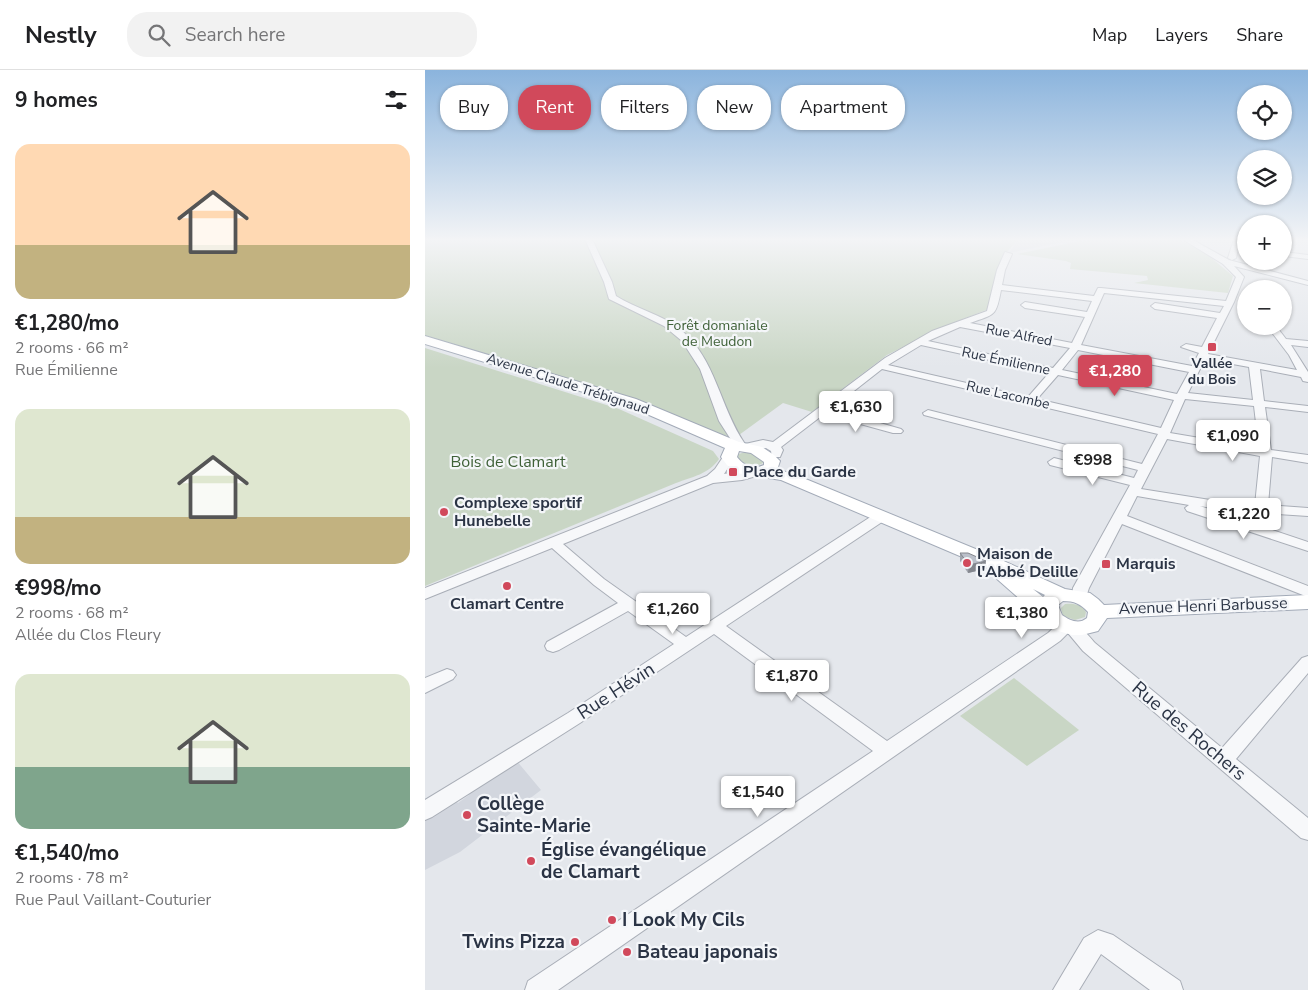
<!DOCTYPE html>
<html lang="en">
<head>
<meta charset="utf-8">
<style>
	body { margin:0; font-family:"Nunito Sans",sans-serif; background:#f2f2f2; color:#202124; height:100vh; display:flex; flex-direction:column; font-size:19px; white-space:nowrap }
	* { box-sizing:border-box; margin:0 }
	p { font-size:16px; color:#757577 }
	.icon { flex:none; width:28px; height:28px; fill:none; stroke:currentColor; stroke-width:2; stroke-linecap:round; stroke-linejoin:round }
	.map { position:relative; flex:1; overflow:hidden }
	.panel { display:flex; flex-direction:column; background:#fff; width:425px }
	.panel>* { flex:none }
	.top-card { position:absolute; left:15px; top:15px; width:475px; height:45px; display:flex; gap:10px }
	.controls { position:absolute; left:812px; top:15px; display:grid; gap:10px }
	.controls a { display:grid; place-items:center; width:55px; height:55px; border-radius:50%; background:#fff; box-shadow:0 1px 4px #0004; font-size:25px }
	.price { position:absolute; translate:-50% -42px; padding:0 11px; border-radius:5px; background:#fff; color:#222; font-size:16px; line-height:32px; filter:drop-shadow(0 1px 2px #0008) }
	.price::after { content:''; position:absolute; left:50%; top:30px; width:15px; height:11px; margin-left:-8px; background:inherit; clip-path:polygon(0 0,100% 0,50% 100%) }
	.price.on { background:#d1495b; color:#fff }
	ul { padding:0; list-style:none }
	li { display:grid; align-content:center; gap:10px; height:265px; padding:0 15px }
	li span { display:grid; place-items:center; height:155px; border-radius:15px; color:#555 }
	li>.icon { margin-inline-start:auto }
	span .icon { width:90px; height:90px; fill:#fffc; stroke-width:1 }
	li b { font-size:21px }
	h2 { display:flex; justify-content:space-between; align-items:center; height:60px; padding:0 15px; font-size:21px }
	.pill { padding:0 18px; border-radius:20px; background:#fff; box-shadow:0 1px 4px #0004; font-size:18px; line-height:45px }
	.pill.on { background:#d1495b; color:#fff }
	header { display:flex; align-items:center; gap:30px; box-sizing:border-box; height:70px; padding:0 25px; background:#fff; border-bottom:1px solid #e0e0e0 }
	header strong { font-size:24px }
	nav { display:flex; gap:28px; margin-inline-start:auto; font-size:18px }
	.search { width:350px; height:45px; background:#f2f2f2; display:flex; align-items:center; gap:12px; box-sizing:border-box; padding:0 18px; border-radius:20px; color:#757577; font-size:19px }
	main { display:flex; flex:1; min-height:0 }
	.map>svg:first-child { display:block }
	.built { fill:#d2d6de }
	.green { fill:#c9d6c5 }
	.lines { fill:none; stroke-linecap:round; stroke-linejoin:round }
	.minor-casing { stroke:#a9aeb7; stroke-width:2 }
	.major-casing { stroke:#a3abb8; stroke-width:2 }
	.minor { fill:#f7f8fa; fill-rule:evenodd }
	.major { fill:#fff; fill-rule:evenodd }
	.wall { fill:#a1a5ae }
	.shaded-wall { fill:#83868d }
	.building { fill:#bbc0ca; stroke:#83868d }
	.poi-dot { fill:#d1495b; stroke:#f4f6f9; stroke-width:2 }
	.labels { text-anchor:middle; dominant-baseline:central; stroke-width:4.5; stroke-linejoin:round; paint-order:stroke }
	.far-park-label { font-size:14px; fill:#3f6138; stroke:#f4f6f9 }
	.far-street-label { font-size:14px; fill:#2b3445; stroke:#f4f6f9 }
	.far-poi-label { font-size:14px; font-weight:bold; fill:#2b3445; stroke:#f4f6f9 }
	.park-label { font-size:16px; fill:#3f6138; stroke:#f4f6f9 }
	.poi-label { font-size:16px; font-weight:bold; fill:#2b3445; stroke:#f4f6f9; text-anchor:start }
	.street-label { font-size:16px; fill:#2b3445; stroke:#f4f6f9 }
	.near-street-label { font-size:19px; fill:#2b3445; stroke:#f4f6f9 }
	.near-poi-label { font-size:19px; font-weight:bold; fill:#2b3445; stroke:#f4f6f9; text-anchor:start }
</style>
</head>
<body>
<header>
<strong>Nestly</strong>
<div class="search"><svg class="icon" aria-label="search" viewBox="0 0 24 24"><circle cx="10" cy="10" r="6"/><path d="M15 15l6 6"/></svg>Search here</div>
<nav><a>Map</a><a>Layers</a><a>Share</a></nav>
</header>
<main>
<section class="panel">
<h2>9 homes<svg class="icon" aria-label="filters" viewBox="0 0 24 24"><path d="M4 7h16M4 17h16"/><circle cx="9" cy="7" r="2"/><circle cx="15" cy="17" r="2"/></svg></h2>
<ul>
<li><span style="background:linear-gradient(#ffd9b3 65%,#c2b280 0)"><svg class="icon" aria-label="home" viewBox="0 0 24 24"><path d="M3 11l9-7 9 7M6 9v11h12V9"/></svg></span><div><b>€1,280/mo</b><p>2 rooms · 66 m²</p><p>Rue Émilienne</p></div></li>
<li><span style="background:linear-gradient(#dfe7d0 70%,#c2b280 0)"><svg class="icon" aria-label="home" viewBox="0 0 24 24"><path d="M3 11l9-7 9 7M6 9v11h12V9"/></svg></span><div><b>€998/mo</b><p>2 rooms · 68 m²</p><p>Allée du Clos Fleury</p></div></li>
<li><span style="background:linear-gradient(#dfe7d0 60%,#7fa58c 0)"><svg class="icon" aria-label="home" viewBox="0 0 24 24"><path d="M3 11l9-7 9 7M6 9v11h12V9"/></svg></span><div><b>€1,540/mo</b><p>2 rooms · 78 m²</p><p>Rue Paul Vaillant-Couturier</p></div></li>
</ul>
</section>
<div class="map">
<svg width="883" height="920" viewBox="0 0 883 920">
	<rect width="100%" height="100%" fill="#e4e7ec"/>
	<g class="built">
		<path d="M594 169H652L584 183Z"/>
		<path d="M91 690 116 720 35 782 0 800V748L29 729 33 733 44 725 42 721Z"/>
	</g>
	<g class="green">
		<path d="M0 169H594L580 184 566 238 518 257 462 285 387 342 358 333 314 365 296 366 211 330 109 298 0 267Z"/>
		<path d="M674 169H754L784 186 808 206 803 223 709 213 723 210 722 206 645 199 646 193 641 191 592 184 655 171Z"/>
		<path d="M0 278 194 339 288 381 294 389C284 404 267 407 251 413L0 516Z"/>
		<path d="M324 381 338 389V393L330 397 318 395 310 385Z"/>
		<path d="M640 534C648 533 656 534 661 542L660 547 650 550 638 546 636 538Z"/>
		<path d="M589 608 654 660 602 696 535 646Z"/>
	</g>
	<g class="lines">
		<defs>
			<g id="minor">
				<path d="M160 169H167L187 212 191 226C211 239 237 244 256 260 291 289 295 338 320 374L338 370 348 372 460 288 507 261 562 241 572 200 580 182 587 184 580 200 577 215 669 226 673 218H676L801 231 811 207 798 194 757 169H766L804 190 883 211V215L809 196 819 207 809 232 783 284 872 300 864 285 842 256H851L861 269 883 271V277L866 275 883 302V312L878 311 876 307 835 299 839 331 883 336V342L840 337 846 380 883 385V393L847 387 843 435 883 438V446L804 441 775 436 883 472V481L762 441 760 438 764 435 712 426 702 446 883 516V527L697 454 664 518 660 530H650L647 526 648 518 705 415 625 395 623 392 629 388 709 408 713 400 499 345 498 343 503 340 717 394 733 364 457 299 406 339 476 359 478 361 476 363H468L399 344 356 377 358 380 355 387H347L346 381 341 378 321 381 312 379 294 351 275 299 257 271 239 256 184 229 179 212ZM576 220 667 231 662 242 600 232 596 235 600 238 660 247 647 273 545 253C570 244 571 247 576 220ZM679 223 799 236 795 243 730 233 726 236 730 239 792 248 777 277 761 274 756 277 774 283 767 296 656 275ZM535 257 645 278 628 298 503 271ZM496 275 624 303 603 327 463 295ZM653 280 764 302 752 324 637 300ZM780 289 824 297 828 330 763 323ZM633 305 749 330 736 358 612 329ZM760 329 829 336 834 378 745 363ZM742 369 835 386 830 435 804 433 716 419Z"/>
				<path d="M809 169H815L811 188 807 190 803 188Z"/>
				<path d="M859 182 883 185V189L859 186Z"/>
				<path d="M304 383 310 387 299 404 331 398 337 402 335 405 317 410 288 413 138 474 179 509 261 567 450 444H460L462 447 460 450 301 556 462 671 623 563C627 560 631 554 635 552 648 545 662 564 670 573L797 678 877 588 883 586V603L811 689 883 748V770L876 768 658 581 643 563 635 571 133 920H100L103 911 448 681 289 564 155 653 7 747 0 750V730L143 643 249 574 203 541 134 580 128 582 122 580 120 576 122 572 193 533 169 515 127 478 0 529V518L282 406 290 399 300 384Z"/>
				<path d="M22 599 28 601 31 605 28 609 0 623V608Z"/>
				<path d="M673 860 688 865 755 911 758 920H725L676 884 654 920H628L659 868Z"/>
			</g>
			<path id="major" d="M0 266 211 329 314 372 337 377 349 385 355 391 352 400 366 403 570 487 640 519 665 523 673 529 679 535 883 525V539L682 548 673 561 657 565H647L630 560 572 509 570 505 571 502 556 495 356 410 311 403 302 395 296 387 300 378 201 335 0 274ZM314 381 326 383 339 392V395C328 400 319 396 312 387ZM608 519 620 525 618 527ZM638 531C649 531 656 534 663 542L662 548C654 555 644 550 637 545L633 535Z"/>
		</defs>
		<use href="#minor" class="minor-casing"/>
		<use href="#major" class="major-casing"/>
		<use href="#minor" class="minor"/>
		<use href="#major" class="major"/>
	</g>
	<path class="wall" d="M535 483 560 499 543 503 535 491Z"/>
	<path class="shaded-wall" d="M561 491 560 499 543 503 544 495Z"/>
	<path class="building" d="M535 483H543L561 491 544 495Z"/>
	<linearGradient id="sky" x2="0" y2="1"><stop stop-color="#8bb4dd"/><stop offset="0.57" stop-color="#f3f4f6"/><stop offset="1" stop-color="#f3f4f6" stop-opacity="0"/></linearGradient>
	<rect width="883" height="298" fill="url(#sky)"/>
	<g class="poi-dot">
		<rect x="782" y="272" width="10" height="10" rx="2.5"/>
		<rect x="303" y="397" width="10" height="10" rx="2.5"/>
		<circle cx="19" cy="442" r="5"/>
		<circle cx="542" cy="493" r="5"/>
		<rect x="676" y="489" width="10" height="10" rx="2.5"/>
		<circle cx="82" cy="516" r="5"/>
		<circle cx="42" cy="745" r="5"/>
		<circle cx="106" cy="791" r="5"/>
		<circle cx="187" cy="850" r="5"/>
		<circle cx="150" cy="872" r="5"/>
		<circle cx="202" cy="882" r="5"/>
	</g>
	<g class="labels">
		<g class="far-park-label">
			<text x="292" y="255">Forêt domaniale<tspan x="292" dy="16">de Meudon</tspan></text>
		</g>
		<g class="far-street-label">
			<text transform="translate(594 265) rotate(11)">Rue Alfred</text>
			<text transform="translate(581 291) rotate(12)">Rue Émilienne</text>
			<text transform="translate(143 314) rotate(18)">Avenue Claude Trébignaud</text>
			<text transform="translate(583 325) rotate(13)">Rue Lacombe</text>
		</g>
		<g class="far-poi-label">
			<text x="787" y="293">Vallée<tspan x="787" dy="16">du Bois</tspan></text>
		</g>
		<g class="park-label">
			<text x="83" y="392">Bois de Clamart</text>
		</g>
		<g class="poi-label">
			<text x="318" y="402">Place du Garde</text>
			<text x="29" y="433">Complexe sportif<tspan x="29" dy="18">Hunebelle</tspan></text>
			<text x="552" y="484">Maison de<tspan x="552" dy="18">l'Abbé Delille</tspan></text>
			<text x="691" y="494">Marquis</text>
			<text x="82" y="534" text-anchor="middle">Clamart Centre</text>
		</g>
		<g class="street-label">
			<text transform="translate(778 536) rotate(-2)">Avenue Henri Barbusse</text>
		</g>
		<g class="near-street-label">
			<text transform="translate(191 621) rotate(-33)">Rue Hévin</text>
			<text transform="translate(764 661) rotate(40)">Rue des Rochers</text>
		</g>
		<g class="near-poi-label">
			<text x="52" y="734">Collège<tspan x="52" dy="22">Sainte-Marie</tspan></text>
			<text x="116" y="780">Église évangélique<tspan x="116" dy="22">de Clamart</tspan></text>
			<text x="197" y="850">I Look My Cils</text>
			<text x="140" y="872" text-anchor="end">Twins Pizza</text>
			<text x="212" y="882">Bateau japonais</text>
		</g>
	</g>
</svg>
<div class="controls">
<a><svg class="icon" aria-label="locate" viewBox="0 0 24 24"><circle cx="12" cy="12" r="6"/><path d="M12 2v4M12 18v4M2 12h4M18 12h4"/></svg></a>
<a><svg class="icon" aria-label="layers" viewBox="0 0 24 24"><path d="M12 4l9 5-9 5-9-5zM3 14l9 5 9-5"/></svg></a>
<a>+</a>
<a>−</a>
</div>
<b class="price on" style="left:690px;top:327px">€1,280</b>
<b class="price" style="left:431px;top:363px">€1,630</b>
<b class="price" style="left:808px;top:392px">€1,090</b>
<b class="price" style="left:668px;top:416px">€998</b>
<b class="price" style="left:819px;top:470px">€1,220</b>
<b class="price" style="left:248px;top:565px">€1,260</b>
<b class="price" style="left:597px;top:569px">€1,380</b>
<b class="price" style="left:367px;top:632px">€1,870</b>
<b class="price" style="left:333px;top:748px">€1,540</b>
<div class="top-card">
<a class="pill">Buy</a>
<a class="pill on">Rent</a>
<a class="pill">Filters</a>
<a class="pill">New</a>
<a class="pill">Apartment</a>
</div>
</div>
</main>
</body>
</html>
